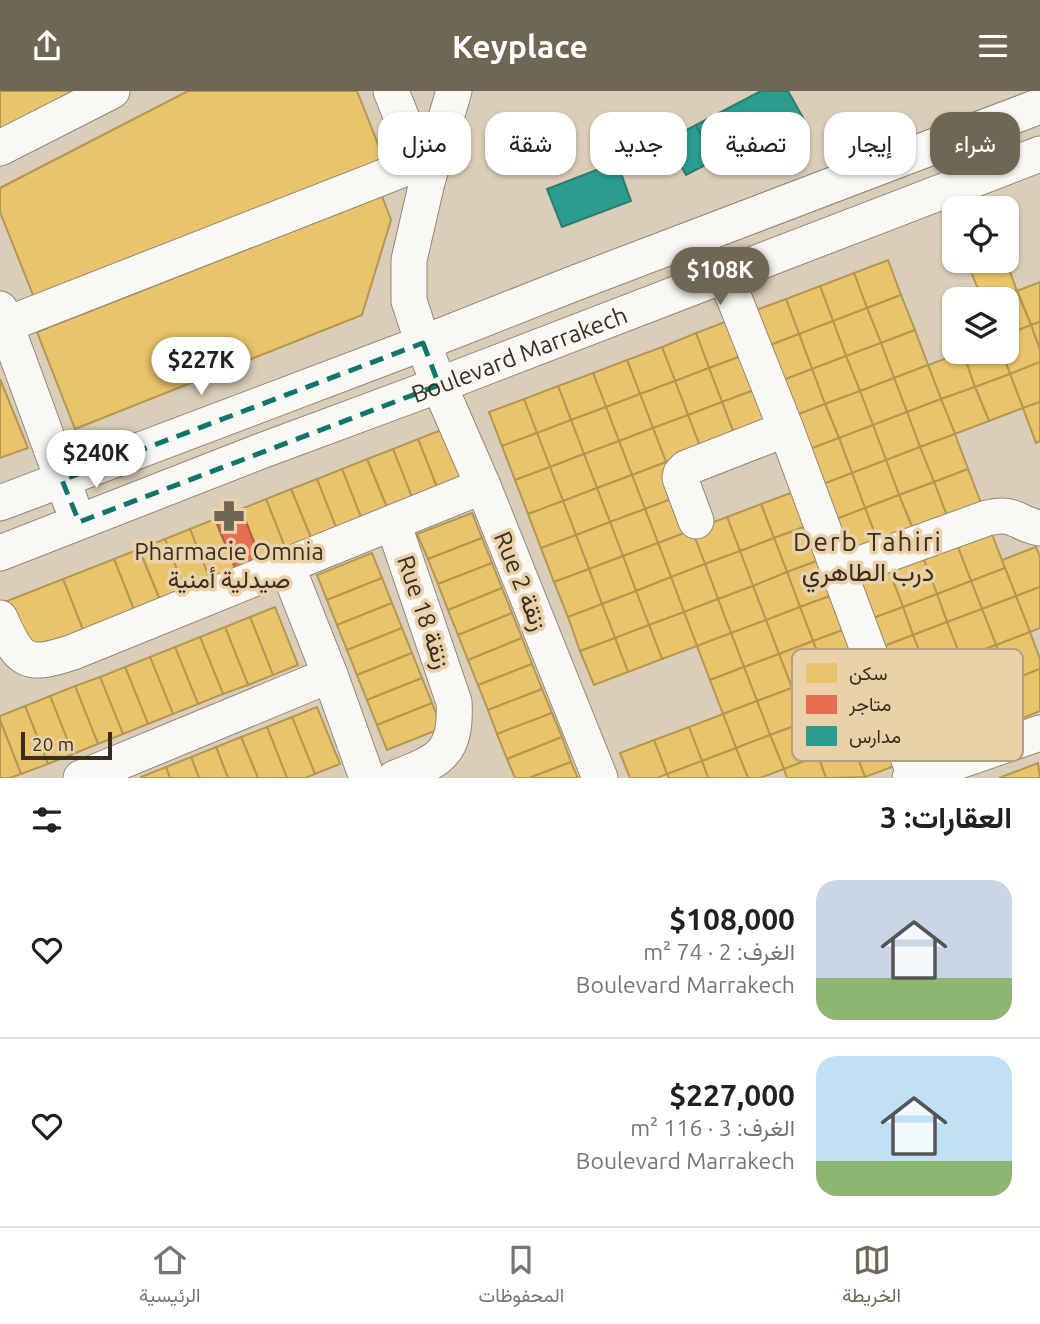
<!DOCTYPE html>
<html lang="ar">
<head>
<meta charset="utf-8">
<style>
	body { margin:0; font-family:Ubuntu,Vazirmatn,sans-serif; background:#f6f6f6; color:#202124; direction:rtl; height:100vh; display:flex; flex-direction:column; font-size:26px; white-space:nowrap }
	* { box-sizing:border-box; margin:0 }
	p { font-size:23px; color:#757577 }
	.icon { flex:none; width:38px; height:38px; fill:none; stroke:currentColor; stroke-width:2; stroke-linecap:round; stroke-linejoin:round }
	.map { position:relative; height:687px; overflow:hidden; direction:ltr }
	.drawer { display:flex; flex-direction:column; background:#fff; flex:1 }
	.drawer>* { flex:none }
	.guide { position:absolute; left:21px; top:21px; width:999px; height:63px; direction:rtl; display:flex; gap:14px }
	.tools { position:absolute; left:942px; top:105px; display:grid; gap:14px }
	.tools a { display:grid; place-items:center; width:77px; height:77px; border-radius:14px; background:#fff; box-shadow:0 2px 5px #0004; font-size:35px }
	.scale { position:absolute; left:21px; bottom:18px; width:91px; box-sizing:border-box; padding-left:7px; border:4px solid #372e1e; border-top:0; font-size:19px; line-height:24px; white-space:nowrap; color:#372e1e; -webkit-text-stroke:5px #ead1aa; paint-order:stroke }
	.price { position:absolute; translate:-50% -60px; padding:0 16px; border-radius:24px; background:#fff; color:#222; font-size:23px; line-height:46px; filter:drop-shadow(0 2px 4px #0008) }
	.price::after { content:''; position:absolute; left:50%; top:42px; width:21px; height:16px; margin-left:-10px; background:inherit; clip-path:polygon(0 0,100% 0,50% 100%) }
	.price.on { background:#706654; color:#fff }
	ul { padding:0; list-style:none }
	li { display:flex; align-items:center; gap:21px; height:175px; padding:0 28px }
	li+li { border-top:2px solid #e0e0e0 }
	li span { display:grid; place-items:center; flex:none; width:196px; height:140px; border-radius:21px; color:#555 }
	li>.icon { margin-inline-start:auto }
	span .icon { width:84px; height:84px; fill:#fffc; stroke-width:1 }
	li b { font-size:30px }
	h2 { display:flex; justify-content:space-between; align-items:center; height:84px; padding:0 28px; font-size:30px }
	.chip { padding:0 24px; border-radius:21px; background:#fff; box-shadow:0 2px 5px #0004; font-size:24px; line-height:63px }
	.chip.on { background:#706654; color:#fff }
	header { display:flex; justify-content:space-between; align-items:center; height:91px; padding:0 28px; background:#706654; color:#fff; font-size:32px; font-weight:700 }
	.dock { display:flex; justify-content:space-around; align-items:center; height:98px; border-top:2px solid #e0e0e0; background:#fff; font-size:19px; color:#757577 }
	.dock a { display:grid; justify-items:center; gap:4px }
	.dock .on { color:#706654 }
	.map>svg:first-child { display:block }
	.homes { fill:#e9c46a; stroke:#b49753; stroke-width:2 }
	.shops { fill:#e76f51; stroke:#b25c42; stroke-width:2 }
	.schools { fill:#2a9d8f; stroke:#2e7c6d; stroke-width:2 }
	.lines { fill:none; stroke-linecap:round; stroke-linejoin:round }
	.minor-casing { stroke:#918777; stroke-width:37 }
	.minor { stroke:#faf8f4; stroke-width:35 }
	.marked { fill:none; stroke:#0f766e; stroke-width:5; stroke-dasharray:14 9; stroke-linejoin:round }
	.labels { text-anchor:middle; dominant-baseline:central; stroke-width:7; stroke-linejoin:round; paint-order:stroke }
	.street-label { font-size:24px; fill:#372e1e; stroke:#ead1aa }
	.poi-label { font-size:24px; fill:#372e1e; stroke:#ead1aa }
	.neighbourhood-label { font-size:26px; letter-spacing:2px; fill:#372e1e; stroke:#ead1aa }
	.key { fill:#ead1aa; stroke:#b4a080; stroke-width:2 }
	.key-label { font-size:19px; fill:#372e1e }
</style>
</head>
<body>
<header><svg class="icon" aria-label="menu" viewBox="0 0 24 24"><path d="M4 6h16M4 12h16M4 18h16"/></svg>Keyplace<svg class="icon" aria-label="share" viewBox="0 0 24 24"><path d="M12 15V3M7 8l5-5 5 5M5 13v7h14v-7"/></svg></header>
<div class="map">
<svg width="1040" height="687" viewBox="0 0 1040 687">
	<rect width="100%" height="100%" fill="#dbceb9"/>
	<g class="homes">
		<path d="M0 0H77L0 40Z"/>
		<path d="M188 0H357L385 71 35 209 0 121V97Z"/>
		<path d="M382 105 391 129 362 224 75 338 37 241Z"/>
		<path d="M888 169 901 204 867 217 854 182Z"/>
		<path d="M993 170H1006L1017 200 996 208H982L970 178Z"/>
		<path d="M854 182 867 217 833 230 820 195Z"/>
		<path d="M1040 191V231L1031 234 1017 200Z"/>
		<path d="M820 195 833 230 799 243 786 208Z"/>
		<path d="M1017 200 1031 234 1006 244V208H996Z"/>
		<path d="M901 204 915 239 881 252 867 217Z"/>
		<path d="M786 208 799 243 765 256 751 221Z"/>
		<path d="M867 217 881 252 846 265 833 230Z"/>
		<path d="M730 229 744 264 709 277 696 242Z"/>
		<path d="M833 230 846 265 812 278 799 243Z"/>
		<path d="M1040 231V259L1031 234Z"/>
		<path d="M1031 234 1040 259V271L1010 283 1002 261H1006V244Z"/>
		<path d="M915 239 928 274 894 287 881 252Z"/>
		<path d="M696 242 709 277 675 290 662 256Z"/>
		<path d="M799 243 812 278 778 291 765 256Z"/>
		<path d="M881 252 894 287 860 300 846 265Z"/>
		<path d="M662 256 675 290 640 303 627 269Z"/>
		<path d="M963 261 975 296 941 308 928 274Z"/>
		<path d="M963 261H1002L1010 283 975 296Z"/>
		<path d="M744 264 757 298 722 311 709 277Z"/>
		<path d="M846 265 860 300 825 313 812 278Z"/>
		<path d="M627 269 640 303 606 316 593 282Z"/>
		<path d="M1040 271V311L1023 317 1010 283Z"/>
		<path d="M928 274 941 308 907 321 894 287Z"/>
		<path d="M709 277 722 311 688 324 675 290Z"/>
		<path d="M812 278 825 313 791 326 778 291Z"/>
		<path d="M593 282 606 316 571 329 558 295Z"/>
		<path d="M1010 283 1023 317 989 330 975 296Z"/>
		<path d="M894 287 907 321 873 334 860 300Z"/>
		<path d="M0 288 28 357 0 367Z"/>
		<path d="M675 290 688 324 653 337 640 303Z"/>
		<path d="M558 295 571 329 537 342 524 308Z"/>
		<path d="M975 296 989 330 955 343 941 308Z"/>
		<path d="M757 298 770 332 735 345 722 311Z"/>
		<path d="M860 300 873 334 839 347 825 313Z"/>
		<path d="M640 303 653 337 619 350 606 316Z"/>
		<path d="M524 308 537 342 502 355 489 321Z"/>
		<path d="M941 308 955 343 920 356 907 321Z"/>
		<path d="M722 311 735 345 701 358 688 324Z"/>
		<path d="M1040 311V350L1036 352 1023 317Z"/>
		<path d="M825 313 839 347 804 360 791 326Z"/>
		<path d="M606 316 619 350 584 363 571 329Z"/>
		<path d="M907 321 920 356 886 369 873 334Z"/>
		<path d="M688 324 701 358 666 371 653 337Z"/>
		<path d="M571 329 584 363 550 376 537 342Z"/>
		<path d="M873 334 886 369 852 382 839 347Z"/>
		<path d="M449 336 471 391 440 404 418 348Z"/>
		<path d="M653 337 666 371 632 384 619 350Z"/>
		<path d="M537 342 550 376 515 389 502 355Z"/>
		<path d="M955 343 968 378 934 391 920 356Z"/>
		<path d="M839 347 852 382 818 395 804 360Z"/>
		<path d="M418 348 440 404 415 414 393 358Z"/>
		<path d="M619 350 632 384 597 397 584 363Z"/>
		<path d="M920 356 934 391 899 404 886 369Z"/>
		<path d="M393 358 415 414 390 424 367 368Z"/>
		<path d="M584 363 597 397 563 410 550 376Z"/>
		<path d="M367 368 390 424 364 434 342 378Z"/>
		<path d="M886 369 899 404 865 417 852 382Z"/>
		<path d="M666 371 679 405 645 418 632 384Z"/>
		<path d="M550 376 563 410 528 423 515 389Z"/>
		<path d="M342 378 364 434 339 444 317 388Z"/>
		<path d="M968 378 981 412 947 425 934 391Z"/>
		<path d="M852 382 865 417 831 430 818 395Z"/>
		<path d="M632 384 645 418 610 431 597 397Z"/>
		<path d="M317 388 339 444 314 454 291 398Z"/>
		<path d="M934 391 947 425 913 438 899 404Z"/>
		<path d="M597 397 610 431 576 444 563 410Z"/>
		<path d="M291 398 314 454 288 464 266 408Z"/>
		<path d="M796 400 809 434 774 447 761 413Z"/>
		<path d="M899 404 913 438 878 451 865 417Z"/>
		<path d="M679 405 692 439 658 452 645 418Z"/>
		<path d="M266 408 288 464 263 474 241 418Z"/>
		<path d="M563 410 576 444 541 457 528 423Z"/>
		<path d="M761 413 774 447 740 460 727 426Z"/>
		<path d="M865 417 878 451 844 464 831 430Z"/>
		<path d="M645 418 658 452 623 465 610 431Z"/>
		<path d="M472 422 482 447 428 468 417 443Z"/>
		<path d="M727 426 740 460 705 473 692 439Z"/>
		<path d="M215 428 238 484 212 494 190 438Z"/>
		<path d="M610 431 623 465 589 478 576 444Z"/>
		<path d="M809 434 822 468 787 481 774 447Z"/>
		<path d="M190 438 212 494 187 504 165 448Z"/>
		<path d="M990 438 1005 477 971 490 956 451Z"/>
		<path d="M692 439 705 473 671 486 658 452Z"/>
		<path d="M576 444 589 478 554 491 541 457Z"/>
		<path d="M482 447 492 472 438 493 428 468Z"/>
		<path d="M774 447 787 481 753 495 740 460Z"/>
		<path d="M165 448 187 504 162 514 139 458Z"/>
		<path d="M956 451 971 490 937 503 922 464Z"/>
		<path d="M658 452 671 486 636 500 623 465Z"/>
		<path d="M1036 456 1040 466V496L1016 505 1002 469Z"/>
		<path d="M139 458 162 514 136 524 114 468Z"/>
		<path d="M740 460 753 495 718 508 705 473Z"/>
		<path d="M372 462 382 487 327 509 317 484Z"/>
		<path d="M922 464 937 503 903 516 888 477Z"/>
		<path d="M623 465 636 500 602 513 589 478Z"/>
		<path d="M114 468 136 524 85 544 63 488Z"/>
		<path d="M822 468 835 503 800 516 787 481Z"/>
		<path d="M492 472 502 497 448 519 438 493Z"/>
		<path d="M705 473 718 508 684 521 671 486Z"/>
		<path d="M888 477 903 516 868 529 854 490Z"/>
		<path d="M1005 477 1016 505 982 518 971 490Z"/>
		<path d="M589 478 602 513 568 526 554 491Z"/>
		<path d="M787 481 800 516 766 529 753 495Z"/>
		<path d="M671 486 684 521 649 534 636 500Z"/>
		<path d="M382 487 392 512 337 534 327 509Z"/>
		<path d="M63 488 85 544 29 566 7 510Z"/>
		<path d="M971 490 982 518 947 531 937 503Z"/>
		<path d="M753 495 766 529 731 542 718 508Z"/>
		<path d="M1040 496V537L1030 541 1016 505Z"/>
		<path d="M502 497 512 522 458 544 448 519Z"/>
		<path d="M636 500 649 534 615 547 602 513Z"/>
		<path d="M835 503 848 537 813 550 800 516Z"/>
		<path d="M937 503 947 531 913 544 903 516Z"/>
		<path d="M1016 505 1030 541 996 554 982 518Z"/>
		<path d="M718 508 731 542 697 555 684 521Z"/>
		<path d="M392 512 402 537 347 559 337 534Z"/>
		<path d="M602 513 615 547 580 560 568 526Z"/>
		<path d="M275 516 298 574 273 584 250 526Z"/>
		<path d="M800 516 813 550 779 563 766 529Z"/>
		<path d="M903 516 913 544 879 557 868 529Z"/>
		<path d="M982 518 996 554 961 567 947 531Z"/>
		<path d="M684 521 697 555 662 568 649 534Z"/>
		<path d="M512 522 522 547 468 569 458 544Z"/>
		<path d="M250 526 273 584 248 594 225 536Z"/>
		<path d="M766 529 779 563 744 576 731 542Z"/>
		<path d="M947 531 961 567 927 580 913 544Z"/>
		<path d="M649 534 662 568 628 581 615 547Z"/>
		<path d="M225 536 248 594 223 603 200 546Z"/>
		<path d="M402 537 412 562 357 584 347 559Z"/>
		<path d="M848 537 861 571 826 584 813 550Z"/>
		<path d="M1030 541 1040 568V578L1009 590 996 554Z"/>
		<path d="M731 542 744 576 710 589 697 555Z"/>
		<path d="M913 544 927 580 893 593 879 557Z"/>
		<path d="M200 546 223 603 198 613 175 556Z"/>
		<path d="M522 547 532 573 478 594 468 569Z"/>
		<path d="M615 547 628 581 594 594 580 560Z"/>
		<path d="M813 550 826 584 792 597 779 563Z"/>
		<path d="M996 554 1009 590 975 603 961 567Z"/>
		<path d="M175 556 198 613 173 623 150 566Z"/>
		<path d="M412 562 422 587 367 609 357 584Z"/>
		<path d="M779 563 792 597 757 610 744 576Z"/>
		<path d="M150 566 173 623 148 633 125 576Z"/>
		<path d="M532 573 542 598 488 619 478 594Z"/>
		<path d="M125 576 148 633 123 643 100 586Z"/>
		<path d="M744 576 757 610 723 623 710 589Z"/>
		<path d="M1040 578V620L1023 627 1009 590Z"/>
		<path d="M100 586 123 643 98 653 75 595Z"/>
		<path d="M422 587 432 612 377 634 367 609Z"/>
		<path d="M1009 590 1023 627 989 639 975 603Z"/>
		<path d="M75 595 98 653 73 663 50 605Z"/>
		<path d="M792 597 805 631 770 644 757 610Z"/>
		<path d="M542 598 552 622 497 643 488 619Z"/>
		<path d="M50 605 73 663 48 673 25 615Z"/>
		<path d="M757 610 770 644 736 657 723 623Z"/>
		<path d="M432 612 442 637 387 659 377 634Z"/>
		<path d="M25 615 48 673 21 683 0 629V625Z"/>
		<path d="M317 616 340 673 315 683 292 626Z"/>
		<path d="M552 622 562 646 507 668 497 643Z"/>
		<path d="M723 623 736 657 702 670 689 636Z"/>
		<path d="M292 626 315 683 305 687H287L267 636Z"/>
		<path d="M0 629 21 683 10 687H0Z"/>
		<path d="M805 631 818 665 784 678 770 644Z"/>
		<path d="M267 636 287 687H258L241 646Z"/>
		<path d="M689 636 702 670 667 683 654 649Z"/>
		<path d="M887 639 900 673 865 686 852 652Z"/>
		<path d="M770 644 784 678 760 687H748L736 657Z"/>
		<path d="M241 646 258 687H228L216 656Z"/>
		<path d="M562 646 571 671 529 687H515L507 668Z"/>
		<path d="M654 649 667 683 657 687H630L620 662Z"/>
		<path d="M852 652 865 686 826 687 818 665Z"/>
		<path d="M216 656 228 687H199L191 666Z"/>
		<path d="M736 657 748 687H708L702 670Z"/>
		<path d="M818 665 826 687H787L784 678Z"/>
		<path d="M191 666 199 687H170L166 676Z"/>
		<path d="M702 670 708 687H669L667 683Z"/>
		<path d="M571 671 578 687H529Z"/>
		<path d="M1038 672 1040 687H999Z"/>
		<path d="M166 676 170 687H141V686Z"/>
	</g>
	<path class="shops" d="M241 418 263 474 238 484 215 428Z"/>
	<g class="schools">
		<path d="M761 0H788L806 32 719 78 696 34Z"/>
		<path d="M696 34 715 69 686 84 667 49Z"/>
		<path d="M617 71 631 110 562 136 547 98Z"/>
	</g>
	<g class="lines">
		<defs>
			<g id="minor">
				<path d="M391 0 427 91"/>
				<path d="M454 0 427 91 409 169V210L423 252 439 294 483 395 600 687"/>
				<path d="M0 57 112 0"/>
				<path d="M725 184 786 338 915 685"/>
				<path d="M0 218 71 412"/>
				<path d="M0 236 419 72"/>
				<path d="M0 412 423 252 570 194 1040 15"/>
				<path d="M696 430 680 387 681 382 686 377 786 338"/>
				<path d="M393 432 454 611C457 663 439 670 395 687"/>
				<path id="s1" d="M0 462 261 360 439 294 1040 63"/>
				<path d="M287 475 330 584 367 687"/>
				<path d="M838 481 987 427C1016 420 1016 433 1040 437"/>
				<path d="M0 527C19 571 26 577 73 561L483 395"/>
				<path d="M81 687 330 584"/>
				<path d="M910 687 1040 642"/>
			</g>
		</defs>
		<use href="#minor" class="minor-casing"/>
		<use href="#minor" class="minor"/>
	</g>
	<path class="marked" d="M423 252 439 294 79 431 62 389Z"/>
	<defs>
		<symbol id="pharmacy-bare" viewBox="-9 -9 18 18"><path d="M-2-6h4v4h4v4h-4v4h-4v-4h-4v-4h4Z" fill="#706654" stroke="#ead1aa" stroke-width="2.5" paint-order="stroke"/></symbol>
	</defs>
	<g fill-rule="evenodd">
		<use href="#pharmacy-bare" x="207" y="403" width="44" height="44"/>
	</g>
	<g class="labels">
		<g class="street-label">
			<text stroke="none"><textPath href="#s1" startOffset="556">Boulevard Marrakech</textPath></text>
			<text transform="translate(521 490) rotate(68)">Rue 2 زنقة</text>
			<text transform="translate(424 521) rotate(71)">Rue 18 زنقة</text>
		</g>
		<g class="poi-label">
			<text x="229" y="460">Pharmacie Omnia<tspan x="229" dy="28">صيدلية أمنية</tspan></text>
		</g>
		<g class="neighbourhood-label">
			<text x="868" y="450">Derb Tahiri<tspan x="868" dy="30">درب الطاهري</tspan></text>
		</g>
	</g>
	<rect x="792" y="558" width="231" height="112" rx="10" class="key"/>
	<rect x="806" y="572" width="31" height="20" fill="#e9c46a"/>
	<rect x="806" y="604" width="31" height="19" fill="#e76f51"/>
	<rect x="806" y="635" width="31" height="20" fill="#2a9d8f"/>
	<g class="key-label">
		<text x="849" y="589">سكن</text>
		<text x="849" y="620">متاجر</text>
		<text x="849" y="652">مدارس</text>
	</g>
</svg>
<div class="tools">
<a><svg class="icon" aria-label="locate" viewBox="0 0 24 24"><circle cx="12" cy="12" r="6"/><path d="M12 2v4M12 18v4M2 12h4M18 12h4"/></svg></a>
<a><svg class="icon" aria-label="layers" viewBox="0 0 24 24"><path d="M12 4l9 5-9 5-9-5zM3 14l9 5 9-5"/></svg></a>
</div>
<div class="scale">20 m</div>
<b class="price on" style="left:720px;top:216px">$108K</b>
<b class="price" style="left:201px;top:306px">$227K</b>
<b class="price" style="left:96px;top:399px">$240K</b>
<div class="guide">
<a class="chip on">شراء</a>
<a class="chip">إيجار</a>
<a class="chip">تصفية</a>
<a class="chip">جديد</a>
<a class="chip">شقة</a>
<a class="chip">منزل</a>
</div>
</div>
<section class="drawer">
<h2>العقارات: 3<svg class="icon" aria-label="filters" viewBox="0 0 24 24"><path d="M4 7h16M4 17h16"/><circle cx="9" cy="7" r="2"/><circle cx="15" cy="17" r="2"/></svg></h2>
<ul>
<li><span style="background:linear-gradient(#c9d6e8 70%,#8fb573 0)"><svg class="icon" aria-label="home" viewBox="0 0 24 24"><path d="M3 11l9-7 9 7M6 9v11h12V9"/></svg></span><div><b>$108,000</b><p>الغرف: 2 · 74 m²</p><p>Boulevard Marrakech</p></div><svg class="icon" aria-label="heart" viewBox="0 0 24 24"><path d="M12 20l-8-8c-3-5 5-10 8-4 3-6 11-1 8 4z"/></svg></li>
<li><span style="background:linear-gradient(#bfe0f5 75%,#8fb573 0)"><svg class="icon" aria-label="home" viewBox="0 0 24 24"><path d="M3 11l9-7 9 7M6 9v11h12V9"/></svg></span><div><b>$227,000</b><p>الغرف: 3 · 116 m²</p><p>Boulevard Marrakech</p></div><svg class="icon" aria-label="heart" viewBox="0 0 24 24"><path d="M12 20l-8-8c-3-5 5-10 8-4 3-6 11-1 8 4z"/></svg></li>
</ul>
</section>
<nav class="dock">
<a class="on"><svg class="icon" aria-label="map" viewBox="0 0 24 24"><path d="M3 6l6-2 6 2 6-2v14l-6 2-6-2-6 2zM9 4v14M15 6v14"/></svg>الخريطة</a>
<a><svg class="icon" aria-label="saved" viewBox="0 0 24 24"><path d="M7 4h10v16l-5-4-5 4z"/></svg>المحفوظات</a>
<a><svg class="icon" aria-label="home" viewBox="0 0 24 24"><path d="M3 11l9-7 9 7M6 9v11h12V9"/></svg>الرئيسية</a>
</nav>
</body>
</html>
